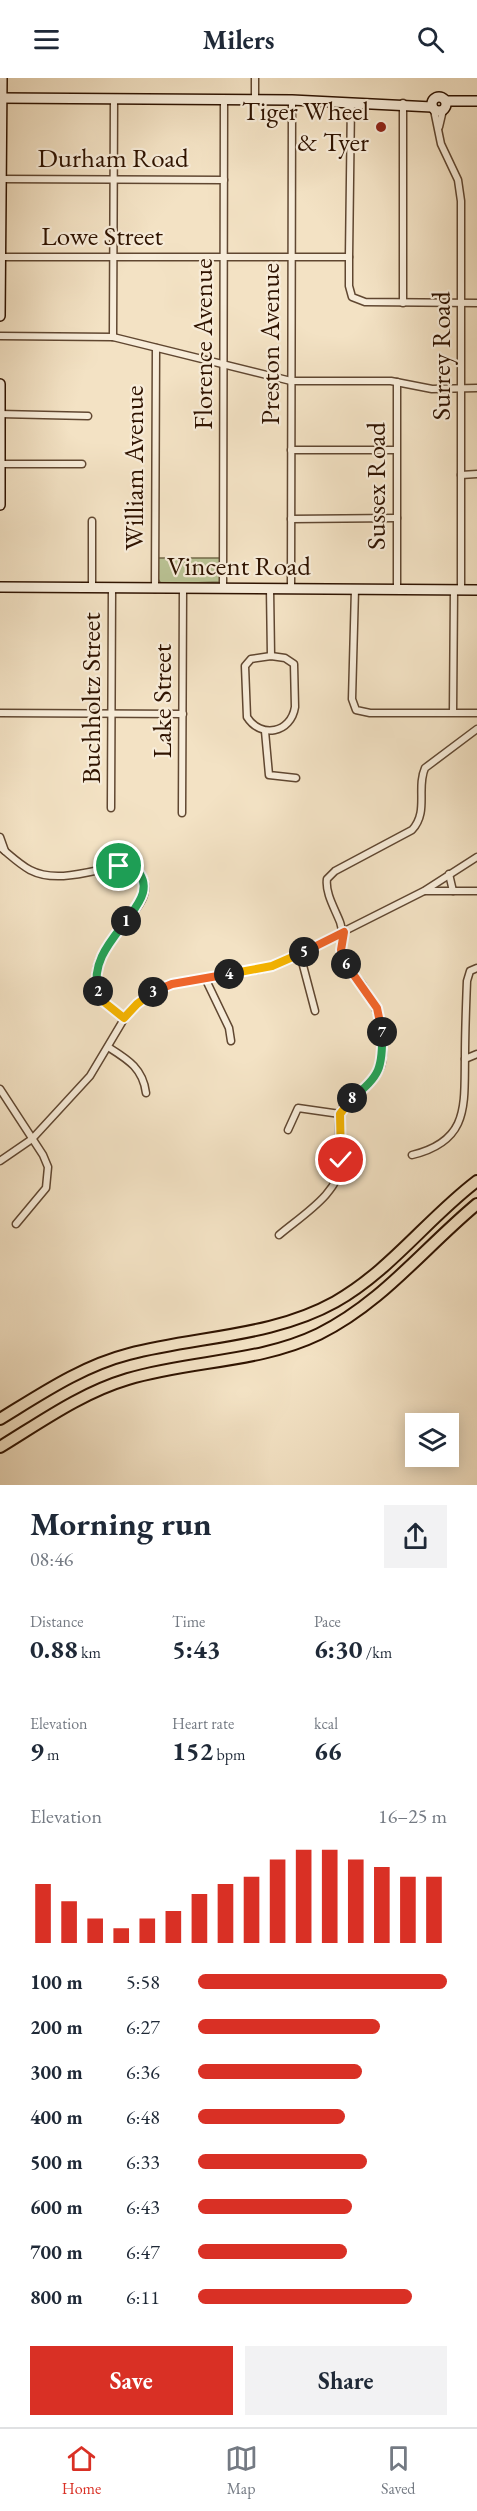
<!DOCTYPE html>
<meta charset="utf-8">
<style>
body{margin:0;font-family:"EB Garamond",serif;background:#f2f2f3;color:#1f2937;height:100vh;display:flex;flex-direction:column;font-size:22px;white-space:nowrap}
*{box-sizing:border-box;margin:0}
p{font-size:20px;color:#747a83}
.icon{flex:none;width:33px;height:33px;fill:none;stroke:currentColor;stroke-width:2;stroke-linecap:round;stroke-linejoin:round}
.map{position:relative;height:1407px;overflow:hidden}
.panel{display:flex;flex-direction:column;background:#fff;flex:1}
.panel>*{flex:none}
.fabs{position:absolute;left:405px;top:1335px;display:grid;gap:12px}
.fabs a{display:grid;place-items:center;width:54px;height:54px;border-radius:0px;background:#fff;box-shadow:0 3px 15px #0003;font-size:30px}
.pin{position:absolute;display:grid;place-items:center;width:51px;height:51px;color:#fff;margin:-26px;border:3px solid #fff;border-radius:50%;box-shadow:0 2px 6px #0007}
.km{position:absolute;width:30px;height:30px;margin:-15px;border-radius:50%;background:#222;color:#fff;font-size:16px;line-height:30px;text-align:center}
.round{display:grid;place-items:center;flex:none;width:63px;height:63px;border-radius:0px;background:#f2f2f3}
.headline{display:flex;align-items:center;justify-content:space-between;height:102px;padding:0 30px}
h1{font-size:33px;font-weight:700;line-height:45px}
.figures{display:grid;grid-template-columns:repeat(3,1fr);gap:9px;height:102px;padding:6px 30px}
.figures div{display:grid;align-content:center}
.figures b{font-size:26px;font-weight:700}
.figures small{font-size:16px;font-weight:400}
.figures p{font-size:16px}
.chart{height:168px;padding:12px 30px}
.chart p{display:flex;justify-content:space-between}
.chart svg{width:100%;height:108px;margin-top:6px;stroke:#d93025;stroke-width:6}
.button{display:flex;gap:12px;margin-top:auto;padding:12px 30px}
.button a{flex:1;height:69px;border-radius:0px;background:#d93025;color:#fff;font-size:24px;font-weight:700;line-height:69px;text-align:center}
.button a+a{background:#f2f2f3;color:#1f2937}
ul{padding:0 30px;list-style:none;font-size:20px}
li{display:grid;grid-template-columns:96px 72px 1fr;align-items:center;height:45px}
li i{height:15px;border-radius:8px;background:#d93025}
header{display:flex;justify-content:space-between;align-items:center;height:78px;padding:0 30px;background:#fff;font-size:27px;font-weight:700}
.tab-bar{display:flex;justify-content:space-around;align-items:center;height:84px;border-top:2px solid #e0e1e3;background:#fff;font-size:16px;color:#747a83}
.tab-bar a{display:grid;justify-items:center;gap:3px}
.tab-bar .current{color:#d93025}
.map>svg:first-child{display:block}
.green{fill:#bac395;stroke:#746b4a;stroke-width:1.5}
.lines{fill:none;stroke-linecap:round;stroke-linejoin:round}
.street-casing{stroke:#604731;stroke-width:9}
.secondary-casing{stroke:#2f1300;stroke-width:12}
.highway-casing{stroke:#2f1300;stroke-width:14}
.street{stroke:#f7ecd9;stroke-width:6}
.secondary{stroke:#f7ecd9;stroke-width:9}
.highway{stroke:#f3e2c4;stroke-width:10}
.split-1-casing{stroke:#fff;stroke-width:12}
.split-2-casing{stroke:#fff;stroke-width:12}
.split-3-casing{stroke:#fff;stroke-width:12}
.split-4-casing{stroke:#fff;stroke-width:12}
.split-5-casing{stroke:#fff;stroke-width:12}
.split-6-casing{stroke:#fff;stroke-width:12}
.split-7-casing{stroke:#fff;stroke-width:12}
.split-8-casing{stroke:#fff;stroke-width:12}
.split-9-casing{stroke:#fff;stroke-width:12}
.split-1{stroke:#22a559;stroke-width:8}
.split-2{stroke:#22a559;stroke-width:8}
.split-3{stroke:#f5b400;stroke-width:8}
.split-4{stroke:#f0652b;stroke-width:8}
.split-5{stroke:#f5b400;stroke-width:8}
.split-6{stroke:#f0652b;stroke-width:8}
.split-7{stroke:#f0652b;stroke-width:8}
.split-8{stroke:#22a559;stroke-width:8}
.split-9{stroke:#f5b400;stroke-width:8}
.poi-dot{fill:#8f2418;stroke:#f7ecd9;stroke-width:2}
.labels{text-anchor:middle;stroke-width:4.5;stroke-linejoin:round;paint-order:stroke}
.poi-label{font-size:27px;fill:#2f1300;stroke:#f7ecd9;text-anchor:end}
.street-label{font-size:27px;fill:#2f1300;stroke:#f7ecd9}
</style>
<header><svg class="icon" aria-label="menu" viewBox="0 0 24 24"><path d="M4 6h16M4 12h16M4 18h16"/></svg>Milers<svg class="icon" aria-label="search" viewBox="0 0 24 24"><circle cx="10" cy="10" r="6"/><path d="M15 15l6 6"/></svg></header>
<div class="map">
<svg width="477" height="1407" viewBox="0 0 477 1407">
<rect width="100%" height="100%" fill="#f3e2c4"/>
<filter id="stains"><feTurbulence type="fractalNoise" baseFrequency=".00333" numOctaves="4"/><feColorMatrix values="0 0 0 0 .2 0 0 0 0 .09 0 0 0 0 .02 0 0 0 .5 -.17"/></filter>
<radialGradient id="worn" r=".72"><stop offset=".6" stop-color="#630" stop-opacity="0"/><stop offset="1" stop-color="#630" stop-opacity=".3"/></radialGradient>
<polygon class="green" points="158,480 220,480 220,504 161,506 158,501"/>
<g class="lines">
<g class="street-casing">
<g id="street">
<polyline points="255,0 255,22"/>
<polyline points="351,24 349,179 349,208 352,219 365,224 477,225"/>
<polyline points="403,25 403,225"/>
<polyline points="434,32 441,66 458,102 461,123 461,512"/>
<polyline points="439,49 443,32"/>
<polyline points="1,101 224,102"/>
<polyline points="0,179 349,179"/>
<polyline points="0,258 113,259 291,303 391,303 432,311 477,310"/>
<polyline points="113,259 114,21"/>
<polyline points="397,304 397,511"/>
<polyline points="0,336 88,338"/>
<polyline points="291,372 396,372"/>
<polyline points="0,386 82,386"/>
<polyline points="461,397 477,396"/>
<polyline points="291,441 397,440"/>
<polyline points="92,510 92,443"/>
<polyline points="223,510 224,22"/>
<polyline points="155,511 156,270"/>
<polyline points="270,511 271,578"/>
<polyline points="291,511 292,22"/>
<polyline points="355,511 352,621 356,632 370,635 477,635"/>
<path d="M271,578L285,580L294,586L295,629C291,655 261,661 247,639L245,588L251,581Z"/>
<polyline points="453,634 454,512"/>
<polyline points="0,635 183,636"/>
<polyline points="265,653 269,697 296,700"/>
<polyline points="111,730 112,511"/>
<polyline points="182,735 183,511"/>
<polyline points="0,759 5,773"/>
<path d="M0,769C10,777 19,786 30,792C59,807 97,790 127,787C134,789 138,792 142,798C166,839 43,879 124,941"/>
<polyline points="449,796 453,813"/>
<polyline points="425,813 477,813"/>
<polyline points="300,876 315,933"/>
<polyline points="205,900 229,950 231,963"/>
<path d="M108,969C127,981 143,990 146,1015"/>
<polyline points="465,981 477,976"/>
<polyline points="0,1011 43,1077 48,1089 46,1110 16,1146"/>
<polyline points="288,1052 298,1030 340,1036"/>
<path d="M412,1077C470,1063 464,1027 465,978C465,953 466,928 467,903L470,893L477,890"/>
<polyline points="0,1083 32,1061 90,998 124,941 143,920 172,906 262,891 283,884 424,813 477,779"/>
<path d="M279,1157C301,1138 342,1114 341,1082C341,1067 336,1050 340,1036C345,1015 377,1010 382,984C386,955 378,929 362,906C355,898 347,889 343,880C338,868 345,857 340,844C335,831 325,815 327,801L335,793L412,752C429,734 416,710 425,690L477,651"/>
</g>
</g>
<g class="secondary-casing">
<g id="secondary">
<circle cx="439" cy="26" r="7"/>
<polyline points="0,20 292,22 432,29"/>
<polyline points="446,23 477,23"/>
<polyline points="0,238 2,0"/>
<polyline points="0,306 0,427"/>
<polyline points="0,509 477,512"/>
</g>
</g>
<g class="highway-casing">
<g id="highway">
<path d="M0,1341C41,1316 82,1288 129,1276C198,1258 272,1259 335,1224C390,1193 428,1140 477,1103"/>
<path d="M0,1369C41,1344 81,1315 128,1301C191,1282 259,1285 319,1256C382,1225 424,1170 477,1126"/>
</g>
</g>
<use href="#street" class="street"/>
<use href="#secondary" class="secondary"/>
<use href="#highway" class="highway"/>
</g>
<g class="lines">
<g class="split-1-casing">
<path id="split-1" d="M119,788L135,790C154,809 138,826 126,843"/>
</g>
<g class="split-2-casing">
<path id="split-2" d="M98,913C91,885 110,864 126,843"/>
</g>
<g class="split-3-casing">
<polyline id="split-3" points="98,913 104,924 124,940 137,926 153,914"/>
</g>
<g class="split-4-casing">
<polyline id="split-4" points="153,914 172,906 229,896"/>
</g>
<g class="split-5-casing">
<polyline id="split-5" points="229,896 272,888 304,874"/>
</g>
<g class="split-6-casing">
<polyline id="split-6" points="304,874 344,854 341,872 346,886"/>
</g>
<g class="split-7-casing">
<polyline id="split-7" points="346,886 377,930 382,954"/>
</g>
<g class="split-8-casing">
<path id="split-8" d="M352,1020C380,999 383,989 382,954"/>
</g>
<g class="split-9-casing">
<polyline id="split-9" points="341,1082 340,1036 352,1020"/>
</g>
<use href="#split-1" class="split-1"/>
<use href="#split-2" class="split-2"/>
<use href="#split-3" class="split-3"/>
<use href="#split-4" class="split-4"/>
<use href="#split-5" class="split-5"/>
<use href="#split-6" class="split-6"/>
<use href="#split-7" class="split-7"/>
<use href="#split-8" class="split-8"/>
<use href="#split-9" class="split-9"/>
</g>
<circle class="poi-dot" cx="381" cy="49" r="6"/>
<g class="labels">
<g class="poi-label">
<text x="369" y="42">Tiger Wheel<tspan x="369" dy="31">&amp; Tyer</tspan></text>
</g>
<g class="street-label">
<text x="113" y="89">Durham Road</text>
<text x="102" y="167">Lowe Street</text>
<text transform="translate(203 266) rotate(-90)" y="9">Florence Avenue</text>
<text transform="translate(270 266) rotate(-90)" y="9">Preston Avenue</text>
<text transform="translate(441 278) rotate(-90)" y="9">Surrey Road</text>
<text transform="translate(134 390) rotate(-90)" y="9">William Avenue</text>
<text transform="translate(376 408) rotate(-90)" y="9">Sussex Road</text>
<text x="239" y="497">Vincent Road</text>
<text transform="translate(91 620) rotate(-90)" y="9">Buchholtz Street</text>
<text transform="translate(162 623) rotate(-90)" y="9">Lake Street</text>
</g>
</g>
<rect width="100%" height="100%" filter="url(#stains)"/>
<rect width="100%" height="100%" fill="url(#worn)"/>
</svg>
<div class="fabs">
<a><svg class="icon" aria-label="layers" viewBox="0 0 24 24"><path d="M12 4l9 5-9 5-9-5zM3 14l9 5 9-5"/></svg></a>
</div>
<div class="pin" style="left:119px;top:788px;background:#1e9e55"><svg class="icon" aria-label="arrive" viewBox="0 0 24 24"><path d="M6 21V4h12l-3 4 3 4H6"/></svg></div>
<div class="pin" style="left:341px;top:1082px;background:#d93025"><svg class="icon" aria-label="check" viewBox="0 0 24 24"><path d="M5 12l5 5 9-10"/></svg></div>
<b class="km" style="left:126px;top:843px">1</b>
<b class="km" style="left:98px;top:913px">2</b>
<b class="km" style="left:153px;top:914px">3</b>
<b class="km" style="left:229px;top:896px">4</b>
<b class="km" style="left:304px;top:874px">5</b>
<b class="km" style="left:346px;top:886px">6</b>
<b class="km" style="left:382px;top:954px">7</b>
<b class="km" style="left:352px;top:1020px">8</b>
</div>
<section class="panel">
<div class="headline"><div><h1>Morning run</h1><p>08:46</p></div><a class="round"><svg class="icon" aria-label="share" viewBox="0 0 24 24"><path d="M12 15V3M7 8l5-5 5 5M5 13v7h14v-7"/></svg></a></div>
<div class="figures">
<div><p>Distance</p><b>0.88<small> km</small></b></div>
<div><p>Time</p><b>5:43</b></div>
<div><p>Pace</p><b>6:30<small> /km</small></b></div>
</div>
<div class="figures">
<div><p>Elevation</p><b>9<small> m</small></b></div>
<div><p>Heart rate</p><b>152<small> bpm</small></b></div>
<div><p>kcal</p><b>66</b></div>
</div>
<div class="chart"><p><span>Elevation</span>16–25 m</p>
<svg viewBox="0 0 160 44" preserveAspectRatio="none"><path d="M5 44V20M15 44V27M25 44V34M35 44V38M45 44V34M55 44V31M65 44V24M75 44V20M85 44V17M95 44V10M105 44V6M115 44V6M125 44V10M135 44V13M145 44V17M155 44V17"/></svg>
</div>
<ul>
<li><b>100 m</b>5:58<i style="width:100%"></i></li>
<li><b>200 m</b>6:27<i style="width:73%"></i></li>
<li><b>300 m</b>6:36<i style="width:66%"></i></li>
<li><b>400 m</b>6:48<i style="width:59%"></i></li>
<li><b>500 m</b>6:33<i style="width:68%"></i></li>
<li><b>600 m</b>6:43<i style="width:62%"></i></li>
<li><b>700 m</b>6:47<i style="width:60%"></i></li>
<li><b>800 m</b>6:11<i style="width:86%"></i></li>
</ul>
<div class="button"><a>Save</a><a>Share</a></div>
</section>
<nav class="tab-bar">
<a class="current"><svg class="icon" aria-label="home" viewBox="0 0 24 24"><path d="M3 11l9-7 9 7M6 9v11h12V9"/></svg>Home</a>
<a><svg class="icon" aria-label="map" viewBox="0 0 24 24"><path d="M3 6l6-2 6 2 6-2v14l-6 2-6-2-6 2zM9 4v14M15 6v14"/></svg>Map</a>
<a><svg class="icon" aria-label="saved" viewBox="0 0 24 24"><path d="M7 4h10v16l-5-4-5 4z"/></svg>Saved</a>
</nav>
